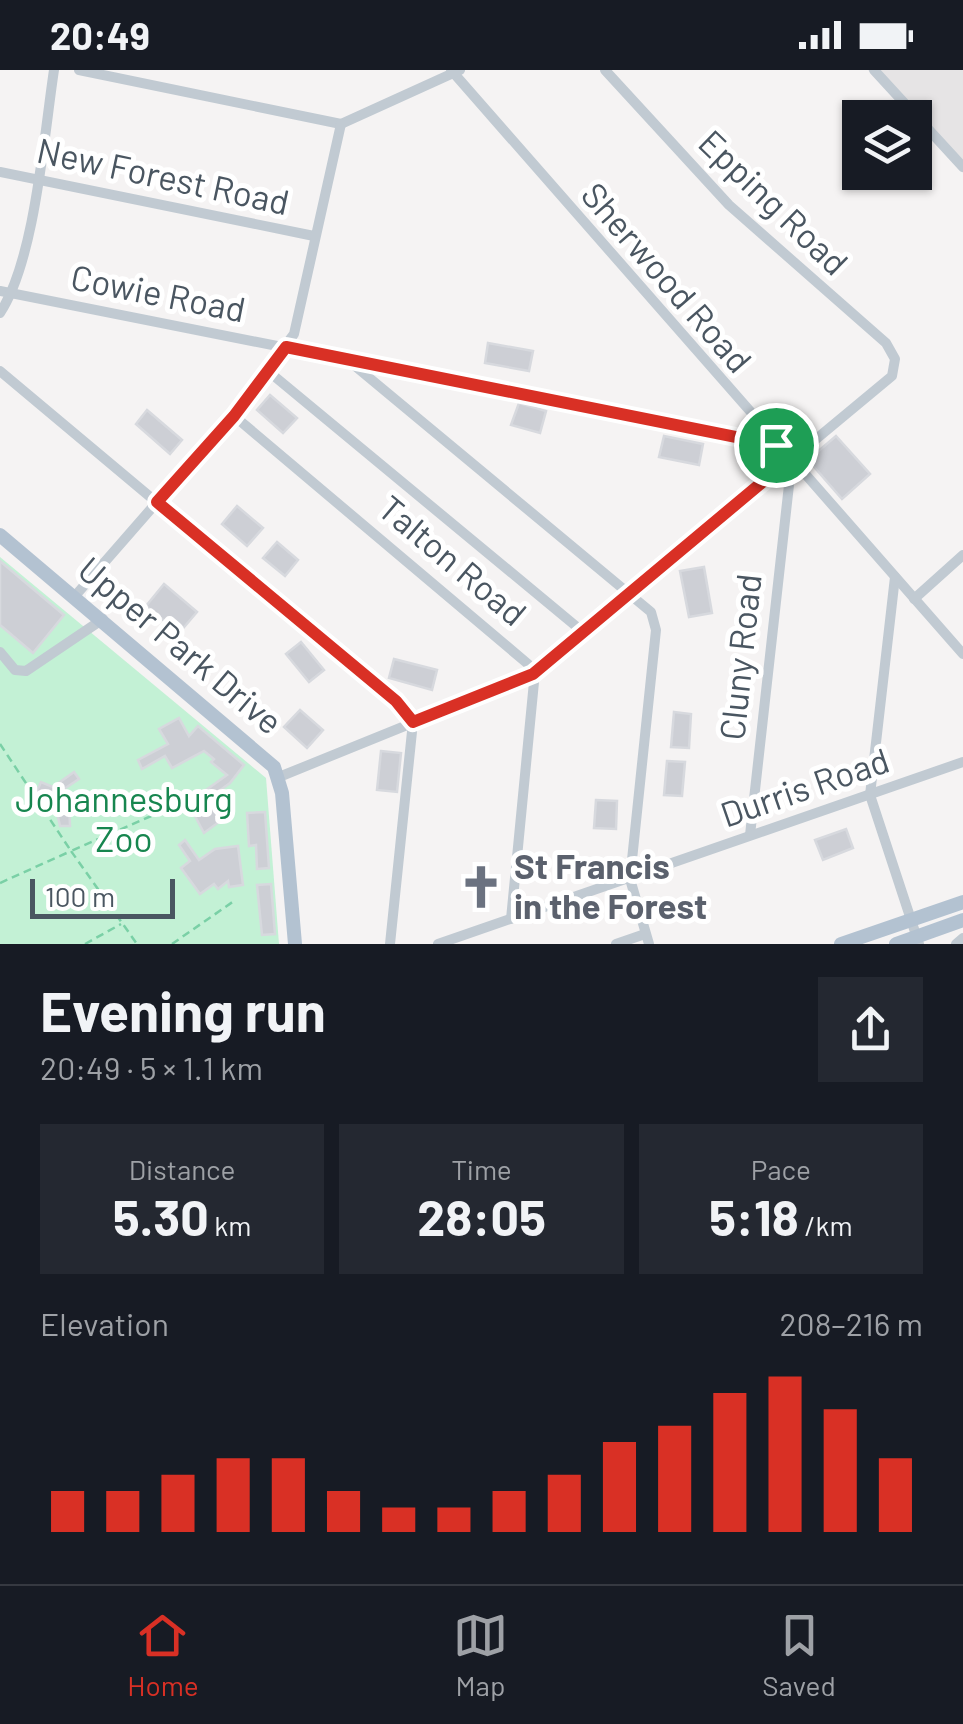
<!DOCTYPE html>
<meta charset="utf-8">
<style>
body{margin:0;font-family:Barlow,sans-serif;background:#242831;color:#f1f3f6;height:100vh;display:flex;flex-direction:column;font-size:38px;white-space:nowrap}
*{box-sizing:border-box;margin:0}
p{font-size:32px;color:#9ea1a6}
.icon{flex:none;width:55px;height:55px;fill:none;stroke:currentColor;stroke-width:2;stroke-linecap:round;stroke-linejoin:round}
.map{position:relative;height:874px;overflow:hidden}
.details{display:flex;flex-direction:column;background:#171b24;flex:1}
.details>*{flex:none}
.tools{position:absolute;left:842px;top:30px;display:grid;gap:20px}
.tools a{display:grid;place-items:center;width:90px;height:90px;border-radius:0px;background:#171b24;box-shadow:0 2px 8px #0004;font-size:50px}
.scale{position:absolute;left:30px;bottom:25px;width:145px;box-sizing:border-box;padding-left:10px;border:5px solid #4a5661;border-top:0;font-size:28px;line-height:35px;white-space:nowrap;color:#4a5661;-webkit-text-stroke:8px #fff;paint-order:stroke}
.pin{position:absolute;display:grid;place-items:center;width:85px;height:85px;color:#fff;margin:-42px;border:5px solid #fff;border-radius:50%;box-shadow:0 2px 10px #0007}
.round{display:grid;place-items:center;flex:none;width:105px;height:105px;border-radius:0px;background:#242831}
.head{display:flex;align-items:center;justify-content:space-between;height:170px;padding:0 40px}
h1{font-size:55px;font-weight:700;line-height:75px}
.stats{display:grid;grid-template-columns:repeat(3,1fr);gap:15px;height:170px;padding:10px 40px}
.stats div{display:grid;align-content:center;border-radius:0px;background:#242831;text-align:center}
.stats b{font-size:50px;font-weight:700}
.stats small{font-size:28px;font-weight:400}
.stats p{font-size:28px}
.chart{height:280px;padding:20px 40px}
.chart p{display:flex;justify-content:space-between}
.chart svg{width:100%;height:180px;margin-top:10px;stroke:#d93025;stroke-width:6}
.status{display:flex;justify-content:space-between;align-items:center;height:70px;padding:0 50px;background:#171b24;direction:ltr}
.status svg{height:28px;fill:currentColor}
.menu{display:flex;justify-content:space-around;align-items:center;height:140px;border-top:2px solid #363941;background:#171b24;font-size:28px;color:#9ea1a6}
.menu a{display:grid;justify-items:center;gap:5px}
.menu .active{color:#d93025}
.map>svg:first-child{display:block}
.education{fill:#e6e4e5}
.green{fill:#c3f1d5}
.building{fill:#cdcfd5;stroke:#d7d9de;stroke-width:2.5}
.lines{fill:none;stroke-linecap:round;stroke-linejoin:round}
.path{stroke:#7ad0a6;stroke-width:2.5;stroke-dasharray:8 5;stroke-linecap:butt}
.minor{stroke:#c1cad2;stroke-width:10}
.major{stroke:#b3c2d1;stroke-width:14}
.route-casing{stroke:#fff;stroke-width:20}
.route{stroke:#d93025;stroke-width:12}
.labels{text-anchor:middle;stroke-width:10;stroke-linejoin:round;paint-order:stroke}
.street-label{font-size:35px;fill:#4a5661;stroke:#fff}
.park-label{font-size:35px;fill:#17864f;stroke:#fff}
.worship-label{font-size:35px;font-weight:bold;fill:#5b616d;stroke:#fff;text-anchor:start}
</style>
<div class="status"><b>20:49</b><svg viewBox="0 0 49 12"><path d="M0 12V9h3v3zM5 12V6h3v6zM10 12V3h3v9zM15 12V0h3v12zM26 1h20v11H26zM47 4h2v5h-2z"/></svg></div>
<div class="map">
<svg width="963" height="874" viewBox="0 0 963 874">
<rect width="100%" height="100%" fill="#f5f3f3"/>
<polygon class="education" points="868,0 963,0 963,103 915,51"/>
<polygon class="green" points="0,487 266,708 279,874 0,874"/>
<g class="building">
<polygon points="488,273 533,281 529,301 485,293"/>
<polygon points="270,325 297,348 283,363 257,340"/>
<polygon points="519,333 546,341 540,363 511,355"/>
<polygon points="147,340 182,370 170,384 136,354"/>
<polygon points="664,366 703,374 699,395 659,387"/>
<polygon points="836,366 870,404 842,429 808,390"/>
<polygon points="237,436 263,458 247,476 222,454"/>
<polygon points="277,472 298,490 285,506 263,488"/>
<polygon points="0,491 64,545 33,583 0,555"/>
<polygon points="704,497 712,543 689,547 680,501"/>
<polygon points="164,514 197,542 179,563 146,536"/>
<polygon points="301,572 324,600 309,612 286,584"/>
<polygon points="394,589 437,600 432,620 389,608"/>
<polygon points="300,640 323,660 307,678 284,657"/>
<polygon points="674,642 691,644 689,678 671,677"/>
<polygon points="179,648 189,666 198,656 244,695 230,713 212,726 227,746 204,763 188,733 227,705 211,692 214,689 204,681 172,698 165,686 142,699 138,690 168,674 159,659"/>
<polygon points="381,681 401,683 397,722 377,720"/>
<polygon points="667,691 685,692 682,726 664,725"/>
<polygon points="74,702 79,709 61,721 69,733 70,756 60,756 54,730 37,721 41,712 53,717"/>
<polygon points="596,730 617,731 616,759 594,758"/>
<polygon points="265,742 269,798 257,799 256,775 249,776 247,743"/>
<polygon points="846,759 853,778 823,790 815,770"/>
<polygon points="185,770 199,790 215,779 238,776 243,815 229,817 228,811 218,819 214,814 200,824 181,798 190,791 179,775"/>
<polygon points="271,814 275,864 262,865 257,815"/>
</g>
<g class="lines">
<g class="path">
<polyline points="0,674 71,781 165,740 189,725"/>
<polyline points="0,813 71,781 137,874"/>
<polyline points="85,874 121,854"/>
<polyline points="172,874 234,831"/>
</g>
<g class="minor">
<polyline points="79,0 341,54"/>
<polyline points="451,0 963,584"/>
<polyline points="874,0 963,97"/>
<polyline points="341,54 460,0"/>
<polyline points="0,102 314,166"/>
<polyline points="0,221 776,375"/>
<path d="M0,243C35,190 44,65 54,0"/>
<polyline points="349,291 651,542 656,560 630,809 649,874"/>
<polyline points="0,301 408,643 413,652 390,874"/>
<polyline points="268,301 583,562"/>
<polyline points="233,345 528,594 534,612 511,849"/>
<polyline points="895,507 870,725 919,874"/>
<polyline points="75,526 233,345 294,264 341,54"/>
<polyline points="914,529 963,485"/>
<polyline points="0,582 15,600 26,601 103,549"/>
<polyline points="279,707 533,604 892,306 895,289 886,273 729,135 605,0"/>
<polyline points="750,765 789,415"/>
<polyline points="438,874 963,692"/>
<polyline points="616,874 645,864"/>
<polyline points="956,874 963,868"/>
</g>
<g class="major">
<polyline points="0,465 274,697 282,723 295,874"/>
<polyline points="841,874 963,832"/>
<polyline points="896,874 963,850"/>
</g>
</g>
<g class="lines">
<g class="route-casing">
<polygon id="route" points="286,277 776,375 790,389 533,604 413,652 396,631 157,432 234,346"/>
</g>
<use href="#route" class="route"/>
</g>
<defs>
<g id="church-bare" transform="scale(3.45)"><path d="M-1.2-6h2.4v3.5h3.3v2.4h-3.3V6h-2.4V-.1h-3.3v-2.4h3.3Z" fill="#6b7280" stroke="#fff" stroke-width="2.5" paint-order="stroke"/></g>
</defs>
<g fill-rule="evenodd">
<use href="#church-bare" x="481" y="817"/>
</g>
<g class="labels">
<g class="street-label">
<text transform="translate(163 107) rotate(12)" y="12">New Forest Road</text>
<text transform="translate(773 133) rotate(44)" y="12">Epping Road</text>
<text transform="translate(666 208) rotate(49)" y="12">Sherwood Road</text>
<text transform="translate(158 224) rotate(11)" y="12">Cowie Road</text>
<text transform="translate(452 491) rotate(40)" y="12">Talton Road</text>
<text transform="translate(180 576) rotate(40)" y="12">Upper Park Drive</text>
<text transform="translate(741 587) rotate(-84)" y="12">Cluny Road</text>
<text transform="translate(805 718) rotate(-19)" y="12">Durris Road</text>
</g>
<g class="park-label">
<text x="124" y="742">Johannesburg<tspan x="124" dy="40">Zoo</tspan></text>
</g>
<g class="worship-label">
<text x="514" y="809">St Francis<tspan x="514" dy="40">in the Forest</tspan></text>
</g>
</g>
</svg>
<div class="tools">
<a><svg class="icon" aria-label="layers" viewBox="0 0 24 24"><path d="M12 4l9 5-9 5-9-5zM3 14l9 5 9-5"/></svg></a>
</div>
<div class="scale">100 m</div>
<div class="pin" style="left:776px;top:375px;background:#1e9e55"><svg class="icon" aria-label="arrive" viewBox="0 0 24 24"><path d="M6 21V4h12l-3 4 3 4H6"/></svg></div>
</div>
<section class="details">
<div class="head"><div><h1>Evening run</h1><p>20:49 · 5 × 1.1 km</p></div><a class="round"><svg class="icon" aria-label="share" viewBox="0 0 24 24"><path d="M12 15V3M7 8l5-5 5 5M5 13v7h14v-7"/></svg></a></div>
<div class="stats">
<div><p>Distance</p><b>5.30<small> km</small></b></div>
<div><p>Time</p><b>28:05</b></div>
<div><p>Pace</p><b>5:18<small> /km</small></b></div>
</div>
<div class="chart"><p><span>Elevation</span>208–216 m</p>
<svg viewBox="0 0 160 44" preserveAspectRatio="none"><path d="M5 44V34M15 44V34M25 44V30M35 44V26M45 44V26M55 44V34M65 44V38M75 44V38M85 44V34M95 44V30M105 44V22M115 44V18M125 44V10M135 44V6M145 44V14M155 44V26"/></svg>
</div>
</section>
<nav class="menu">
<a class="active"><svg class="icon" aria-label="home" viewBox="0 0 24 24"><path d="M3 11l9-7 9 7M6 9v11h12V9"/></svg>Home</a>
<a><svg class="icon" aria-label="map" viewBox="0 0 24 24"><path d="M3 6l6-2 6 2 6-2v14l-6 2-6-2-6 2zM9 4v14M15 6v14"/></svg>Map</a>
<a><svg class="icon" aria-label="saved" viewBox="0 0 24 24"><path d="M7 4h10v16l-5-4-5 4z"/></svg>Saved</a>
</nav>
